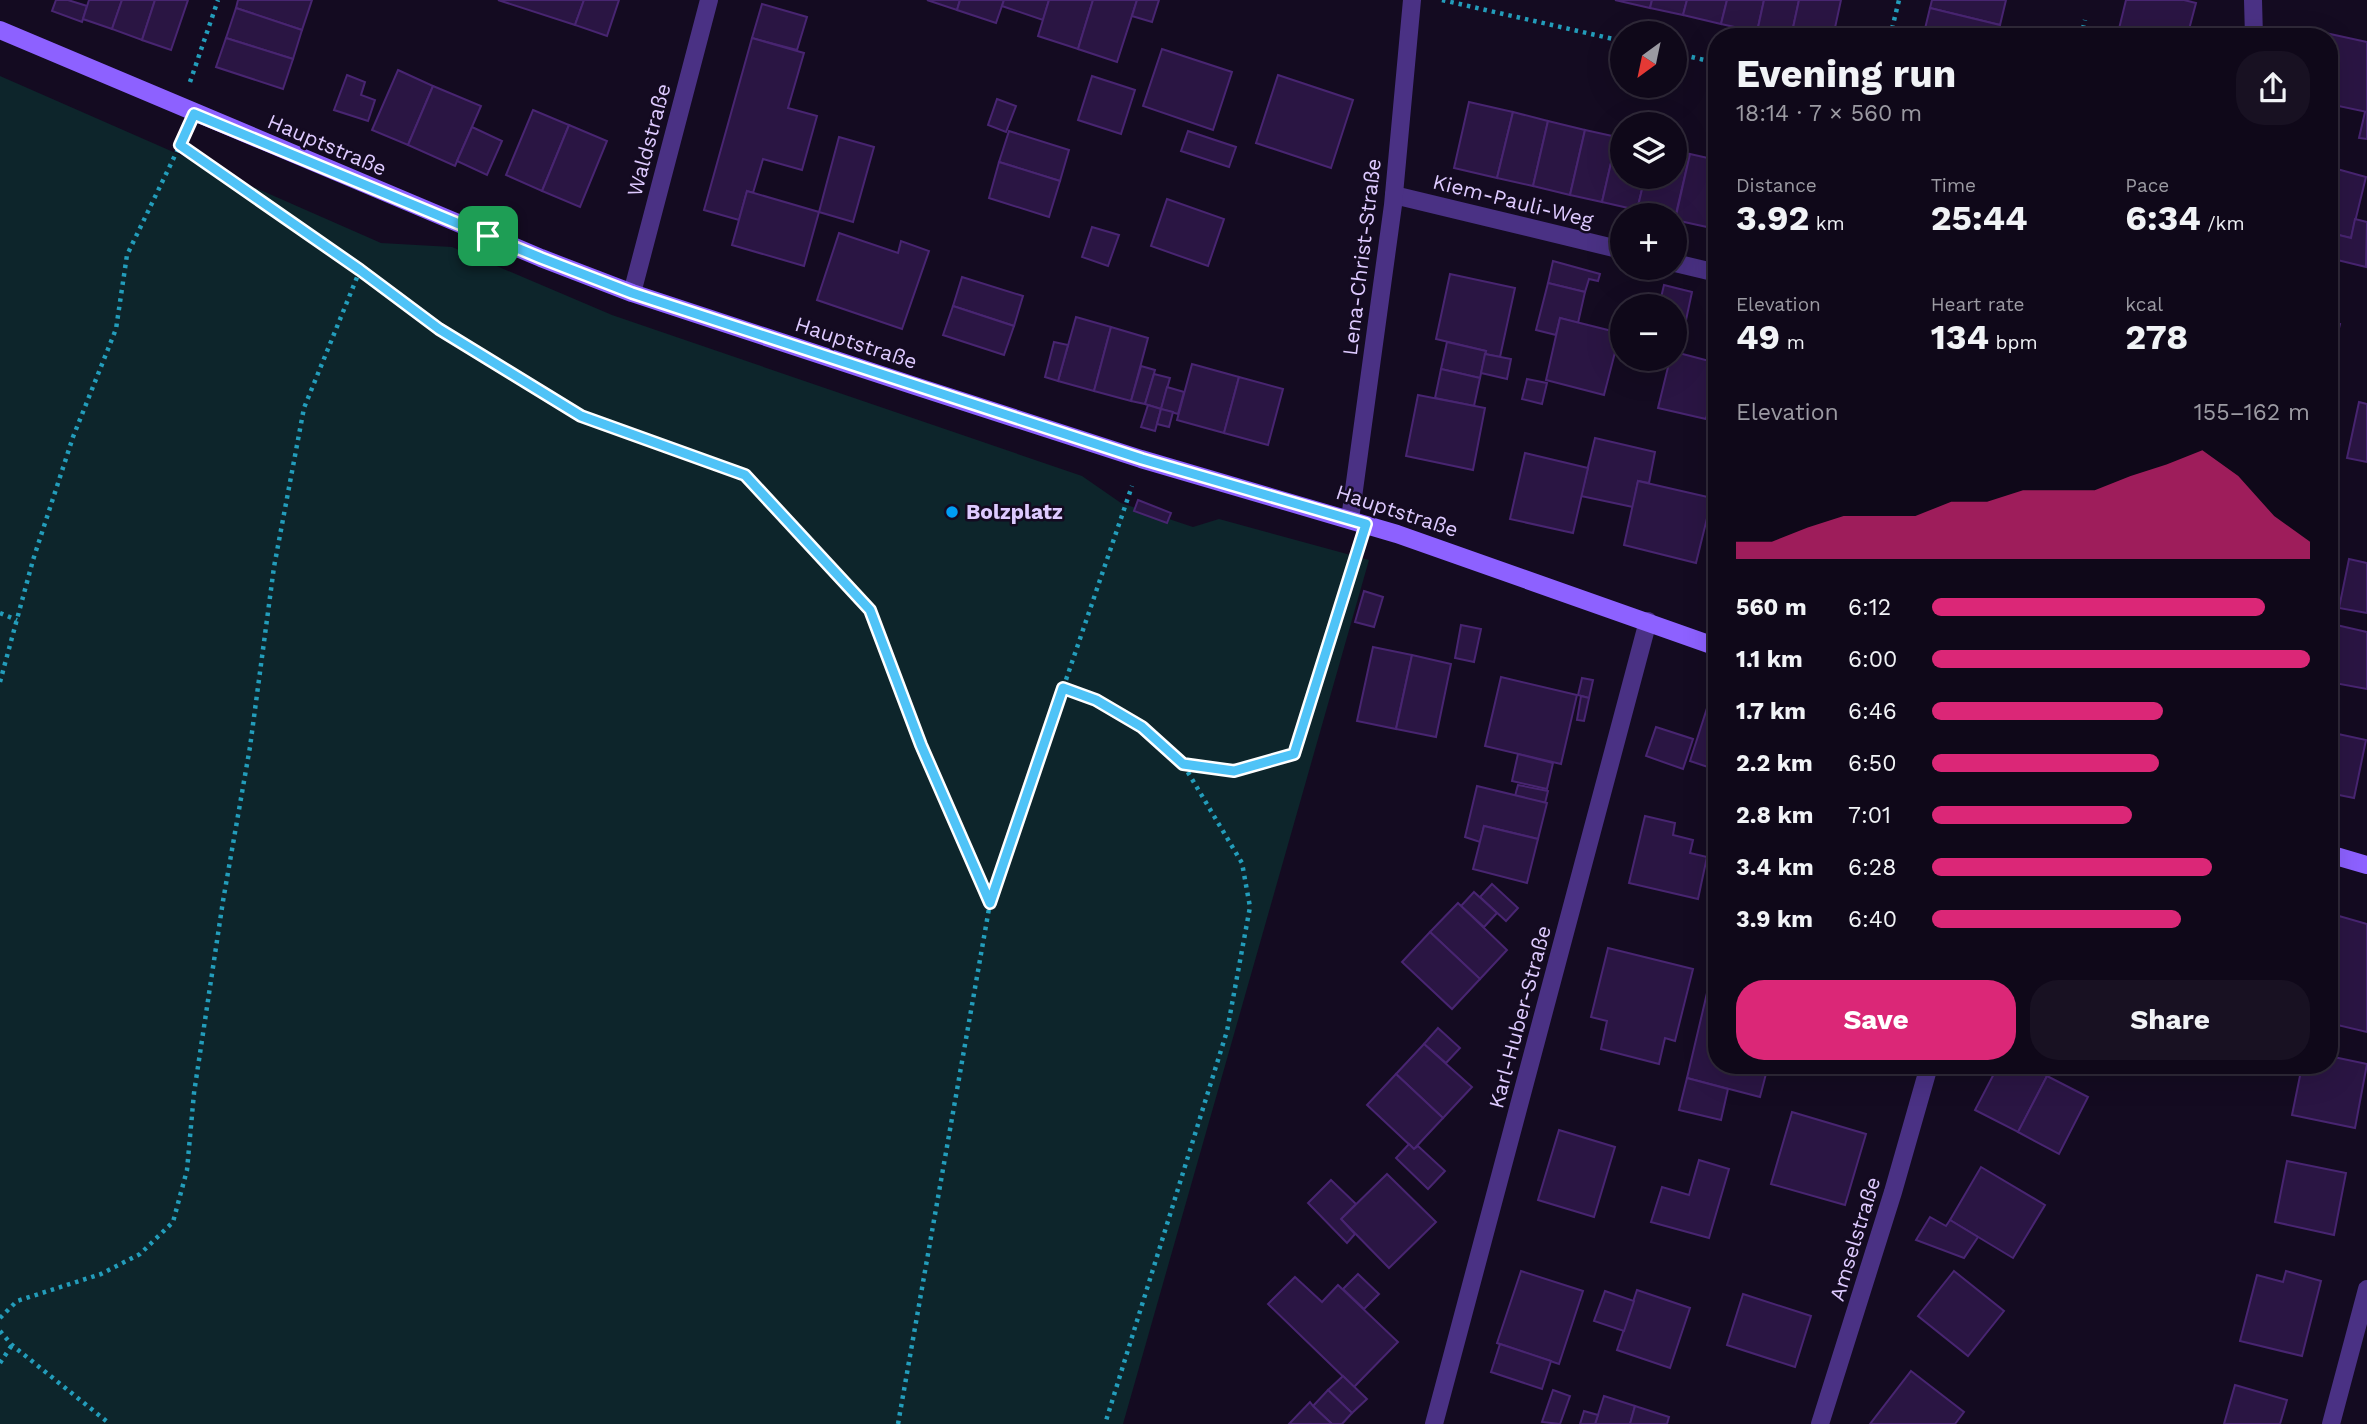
<!DOCTYPE html>
<meta charset="utf-8">
<style>
body{margin:0;font-family:"Work Sans",sans-serif;background:#181122;color:#f1f3f6;height:100vh;display:flex;flex-direction:column;font-size:26px;white-space:nowrap}
*{box-sizing:border-box;margin:0}
p{font-size:23px;color:#9b9aa2}
.icon{flex:none;width:38px;height:38px;fill:none;stroke:currentColor;stroke-width:2;stroke-linecap:round;stroke-linejoin:round}
.map{position:relative;flex:1;overflow:hidden}
.drawer{position:absolute;left:1708px;top:28px;width:630px;height:1046px;display:flex;flex-direction:column;background:#0f0819;border-radius:28px;box-shadow:0 7px 28px #0002,0 0 0 2px #2f2938}
.drawer>*{flex:none}
.needle{width:46px;rotate:213deg}
.buttons{position:absolute;left:1610px;top:21px;display:grid;gap:14px}
.buttons a{display:grid;place-items:center;width:77px;height:77px;border-radius:50%;background:#0f0819;box-shadow:0 7px 28px #0002,0 0 0 2px #2f2938;font-size:35px}
.pin{position:absolute;display:grid;place-items:center;width:60px;height:60px;color:#fff;margin:-30px;border-radius:14px;box-shadow:0 4px 10px #0006}
.round{display:grid;place-items:center;flex:none;width:74px;height:74px;border-radius:28px;background:#181122}
.summary{display:flex;align-items:center;justify-content:space-between;height:119px;padding:0 28px}
h1{font-size:38px;font-weight:700;line-height:52px}
.figures{display:grid;grid-template-columns:repeat(3,1fr);gap:10px;height:119px;padding:7px 28px}
.figures div{display:grid;align-content:center}
.figures b{font-size:35px;font-weight:700}
.figures small{font-size:19px;font-weight:400}
.figures p{font-size:19px}
.chart{height:196px;padding:14px 28px}
.chart p{display:flex;justify-content:space-between}
.chart svg{width:100%;height:126px;margin-top:7px;fill:#db2777;opacity:.7}
.primary-button{display:flex;gap:14px;margin-top:auto;padding:14px 28px}
.primary-button a{flex:1;height:80px;border-radius:28px;background:#db2777;color:#fff;font-size:28px;font-weight:700;line-height:80px;text-align:center}
.primary-button a+a{background:#181122;color:#f1f3f6}
ul{padding:0 28px;list-style:none;font-size:23px}
li{display:grid;grid-template-columns:112px 84px 1fr;align-items:center;height:52px}
li i{height:18px;border-radius:9px;background:#db2777}
.map>svg:first-child{display:block}
.green{fill:#0d252b}
.building{fill:#2a1543;stroke:#482571;stroke-width:2}
.lines{fill:none;stroke-linecap:round;stroke-linejoin:round}
.path{stroke:#239dbb;stroke-width:4.5;stroke-dasharray:3.5 5;stroke-linecap:butt}
.street{stroke:#4a3184;stroke-width:18}
.secondary{stroke:#8d61ff;stroke-width:18}
.route-casing{stroke:#fff;stroke-width:14}
.route{stroke:#4fc3f7;stroke-width:9}
.poi-dot{fill:#009ef5;stroke:#140b21;stroke-width:2.5}
.labels{text-anchor:middle;stroke-width:5;stroke-linejoin:round;paint-order:stroke}
.street-label{font-size:21px;fill:#decaff;stroke:#140b21}
.poi-label{font-size:21px;font-weight:bold;fill:#decaff;stroke:#140b21;text-anchor:start}
</style>
<div class="map">
<svg width="2367" height="1424" viewBox="0 0 2367 1424">
<rect width="100%" height="100%" fill="#140b21"/>
<polygon class="green" points="0,76 381,243 452,247 612,315 1082,476 1121,503 1193,527 1219,519 1369,560 1123,1424 0,1424"/>
<g class="building">
<polygon points="56,0 68,0 87,6 82,22 52,11"/>
<polygon points="89,0 122,0 112,29 83,19"/>
<polygon points="122,0 155,0 142,40 112,29"/>
<polygon points="155,0 188,0 171,50 142,40"/>
<polygon points="238,0 312,0 302,30 236,8"/>
<polygon points="498,0 584,0 575,25"/>
<polygon points="584,0 619,0 607,36 575,25"/>
<polygon points="927,0 960,0 957,10"/>
<polygon points="960,0 1004,0 996,23 957,10"/>
<polygon points="1004,0 1049,0 1043,20 1002,6"/>
<polygon points="1049,0 1093,0 1078,49 1038,36"/>
<polygon points="1093,0 1137,0 1117,62 1078,49"/>
<polygon points="1137,0 1159,0 1152,22 1132,16"/>
<polygon points="1615,0 1652,0 1650,8"/>
<polygon points="1652,0 1687,0 1683,15 1650,8"/>
<polygon points="1687,0 1727,0 1721,24 1683,15"/>
<polygon points="1727,0 1764,0 1757,32 1721,24"/>
<polygon points="1764,0 1799,0 1791,37 1757,32"/>
<polygon points="1799,0 1841,0 1833,37 1791,37"/>
<polygon points="1932,0 2006,0 2000,25 1930,8"/>
<polygon points="2126,0 2184,0 2196,3 2187,37 2117,37"/>
<polygon points="762,4 807,17 797,50 752,38"/>
<polygon points="236,8 302,30 293,59 226,38"/>
<polygon points="1930,8 2000,25 1997,37 1923,37"/>
<polygon points="2321,32 2367,42 2367,112 2329,104 2329,37 2319,37"/>
<polygon points="226,38 293,59 283,89 216,67"/>
<polygon points="752,38 804,53 788,108 817,116 802,170 763,159 753,193 747,191 739,220 704,210"/>
<polygon points="1162,49 1232,72 1213,130 1143,106"/>
<polygon points="398,70 433,86 408,145 372,130"/>
<polygon points="347,75 365,82 361,95 375,100 368,121 334,110"/>
<polygon points="1278,75 1353,100 1331,168 1256,143"/>
<polygon points="1092,76 1135,90 1121,134 1078,120"/>
<polygon points="433,86 481,106 455,166 408,145"/>
<polygon points="997,99 1016,106 1006,132 988,125"/>
<polygon points="1469,102 1513,112 1497,178 1454,168"/>
<polygon points="533,110 569,125 542,191 506,175"/>
<polygon points="1513,112 1548,121 1533,186 1497,178"/>
<polygon points="2365,112 2367,112 2367,139 2359,138"/>
<polygon points="1548,121 1585,130 1570,195 1533,186"/>
<polygon points="569,125 607,141 580,207 542,191"/>
<polygon points="472,127 502,141 487,175 457,161"/>
<polygon points="1585,130 1617,137 1602,202 1570,195"/>
<polygon points="1009,131 1069,150 1060,181 999,162"/>
<polygon points="1188,131 1236,147 1229,167 1181,151"/>
<polygon points="839,137 874,147 853,222 819,212"/>
<polygon points="1617,137 1622,138 1622,177 1645,177 1637,210 1602,202"/>
<polygon points="1675,151 1690,154 1675,218 1675,215 1656,215 1637,210 1645,177 1675,177"/>
<polygon points="1690,154 1717,160 1717,185 1707,227 1675,220"/>
<polygon points="999,162 1060,181 1049,217 989,198"/>
<polygon points="2337,169 2366,177 2351,238 2329,233 2329,174 2336,176"/>
<polygon points="1717,185 1717,229 1707,227"/>
<polygon points="747,191 819,212 804,266 732,245"/>
<polygon points="1167,199 1224,219 1208,266 1151,246"/>
<polygon points="2355,219 2367,222 2366,267 2329,258 2335,234 2351,238"/>
<polygon points="1092,227 1119,235 1108,266 1082,257"/>
<polygon points="839,233 898,253 901,241 929,251 902,329 817,300"/>
<polygon points="1553,261 1600,274 1598,281 1589,279 1585,292 1548,283"/>
<polygon points="1450,274 1515,288 1500,357 1485,354 1486,351 1436,339"/>
<polygon points="962,277 1023,296 1014,326 953,306"/>
<polygon points="1548,283 1585,292 1578,323 1560,318 1556,335 1536,330"/>
<polygon points="1664,285 1692,292 1686,320 1675,317 1675,306 1659,306"/>
<polygon points="953,306 1014,326 1004,355 943,335"/>
<polygon points="1076,317 1111,327 1094,391 1058,381"/>
<polygon points="1675,317 1686,320 1678,353 1675,352"/>
<polygon points="1560,318 1620,333 1604,395 1546,380"/>
<polygon points="2329,321 2340,324 2333,354 2329,354"/>
<polygon points="1111,327 1148,338 1131,401 1094,391"/>
<polygon points="1054,342 1068,345 1058,381 1045,377"/>
<polygon points="1447,342 1486,351 1480,378 1441,369"/>
<polygon points="1675,352 1717,363 1717,376 1706,419 1658,408 1670,359 1675,359"/>
<polygon points="1485,354 1511,359 1507,379 1481,373"/>
<polygon points="1192,364 1239,377 1224,433 1177,420"/>
<polygon points="1141,366 1155,370 1145,404 1131,401"/>
<polygon points="1441,369 1480,378 1474,406 1435,398"/>
<polygon points="1154,374 1170,378 1161,409 1145,404"/>
<polygon points="1239,377 1283,389 1268,445 1224,433"/>
<polygon points="1527,379 1547,383 1542,404 1522,399"/>
<polygon points="1167,387 1184,392 1178,414 1161,409"/>
<polygon points="1418,395 1485,408 1473,470 1406,456"/>
<polygon points="2359,402 2367,404 2367,462 2347,458"/>
<polygon points="1148,405 1161,409 1155,431 1141,427"/>
<polygon points="1161,409 1173,412 1169,427 1157,424"/>
<polygon points="1595,438 1655,452 1649,483 1638,481 1633,507 1581,496"/>
<polygon points="2329,443 2339,445 2332,474 2329,473"/>
<polygon points="1525,453 1588,468 1573,533 1510,519"/>
<polygon points="1638,481 1712,498 1696,563 1624,545"/>
<polygon points="1138,500 1171,513 1167,523 1134,511"/>
<polygon points="2349,559 2367,563 2367,613 2339,608"/>
<polygon points="1364,591 1383,597 1374,627 1355,622"/>
<polygon points="2332,624 2367,632 2367,689 2329,682 2329,639"/>
<polygon points="1461,625 1481,629 1474,662 1455,658"/>
<polygon points="1373,647 1412,655 1396,729 1357,721"/>
<polygon points="1412,655 1451,664 1436,737 1396,729"/>
<polygon points="1501,677 1577,695 1561,764 1485,746"/>
<polygon points="1582,678 1593,680 1589,698 1578,695"/>
<polygon points="1581,696 1589,698 1584,721 1577,720"/>
<polygon points="1708,705 1717,708 1717,770 1690,761"/>
<polygon points="1656,727 1693,739 1683,769 1646,756"/>
<polygon points="2329,732 2366,740 2354,798 2329,793"/>
<polygon points="1518,754 1553,763 1547,789 1512,781"/>
<polygon points="1518,785 1548,791 1545,803 1515,796"/>
<polygon points="1477,786 1547,803 1538,839 1484,826 1480,842 1465,837"/>
<polygon points="1645,816 1675,823 1673,835 1693,840 1690,853 1707,857 1698,899 1629,883"/>
<polygon points="1484,826 1538,839 1527,883 1473,869"/>
<polygon points="1492,884 1518,908 1506,921 1480,897"/>
<polygon points="1474,892 1497,913 1484,927 1461,906"/>
<polygon points="1458,903 1507,950 1480,979 1430,932"/>
<polygon points="2339,916 2367,924 2367,1032 2329,1023 2329,956"/>
<polygon points="1430,932 1480,979 1452,1009 1402,962"/>
<polygon points="1608,948 1693,969 1675,1041 1665,1038 1659,1064 1601,1049 1607,1021 1591,1017"/>
<polygon points="1707,993 1717,995 1717,1066 1768,1066 1760,1097 1687,1078"/>
<polygon points="1438,1028 1460,1048 1446,1063 1424,1044"/>
<polygon points="1424,1044 1472,1087 1443,1118 1396,1074"/>
<polygon points="2329,1056 2367,1064 2355,1128 2292,1115 2302,1066 2329,1066"/>
<polygon points="1998,1066 2026,1066 2047,1076 2018,1132 1975,1110"/>
<polygon points="1396,1074 1443,1118 1414,1149 1367,1105"/>
<polygon points="2047,1076 2088,1097 2059,1154 2018,1132"/>
<polygon points="1687,1078 1728,1089 1721,1120 1679,1110"/>
<polygon points="1792,1112 1866,1134 1845,1205 1771,1184"/>
<polygon points="1559,1130 1615,1147 1594,1217 1538,1200"/>
<polygon points="1409,1144 1414,1149 1418,1146 1445,1171 1428,1189 1396,1158"/>
<polygon points="1699,1160 1729,1169 1709,1238 1651,1222 1662,1187 1689,1195"/>
<polygon points="2287,1161 2346,1173 2334,1235 2275,1222"/>
<polygon points="1981,1167 2045,1205 2013,1258 1950,1220"/>
<polygon points="1387,1174 1436,1222 1389,1268 1341,1219"/>
<polygon points="1331,1180 1356,1204 1341,1219 1355,1234 1347,1243 1308,1203"/>
<polygon points="1930,1217 1946,1226 1950,1220 1978,1237 1964,1258 1916,1240"/>
<polygon points="1521,1271 1583,1291 1559,1364 1497,1343"/>
<polygon points="1954,1271 2004,1311 1968,1356 1918,1316"/>
<polygon points="2286,1271 2321,1281 2302,1356 2240,1341 2257,1275 2283,1282"/>
<polygon points="1358,1274 1379,1294 1364,1309 1343,1289"/>
<polygon points="1295,1277 1322,1302 1338,1285 1398,1342 1354,1387 1268,1304"/>
<polygon points="1637,1290 1690,1308 1670,1368 1617,1350"/>
<polygon points="1605,1291 1634,1301 1624,1331 1594,1321"/>
<polygon points="1743,1294 1811,1316 1795,1367 1727,1345"/>
<polygon points="1500,1344 1551,1361 1542,1389 1491,1372"/>
<polygon points="1911,1371 1964,1412 1955,1424 1870,1424"/>
<polygon points="1343,1376 1367,1399 1352,1413 1328,1390"/>
<polygon points="2235,1385 2287,1400 2280,1424 2224,1424"/>
<polygon points="1328,1390 1352,1413 1342,1424 1332,1424 1313,1406"/>
<polygon points="1553,1390 1570,1396 1560,1424 1542,1422"/>
<polygon points="1604,1396 1635,1406 1630,1424 1595,1424"/>
<polygon points="1310,1402 1313,1406 1332,1424 1289,1424"/>
<polygon points="1635,1406 1669,1417 1667,1424 1630,1424"/>
<polygon points="1584,1411 1598,1415 1595,1424 1580,1424"/>
</g>
<g class="lines">
<g class="path">
<polyline points="1442,0 1622,41"/>
<polyline points="1890,37 1899,0"/>
<polyline points="2081,37 2085,20"/>
<polyline points="1675,53 1717,63"/>
<polyline points="190,82 218,0"/>
<polyline points="183,137 180,145 360,270 438,329 581,416 745,475 870,610 921,745 990,903"/>
<polyline points="0,613 17,620"/>
<polyline points="1709,615 1717,585"/>
<polyline points="0,682 33,560 73,437 116,329 127,255 180,145"/>
<polyline points="1063,688 1096,700 1142,727 1183,764 1242,863 1250,907 1227,1031 1105,1424"/>
<polyline points="1184,764 1234,771 1294,754 1358,550"/>
<polyline points="0,1318 17,1301 101,1274 140,1254 173,1222 187,1170 194,1093 223,901 250,747 274,567 304,408 360,270"/>
<polyline points="0,1331 12,1345 110,1424"/>
<polyline points="0,1363 12,1345"/>
<polyline points="898,1424 990,903 1132,486"/>
</g>
<g class="street">
<polyline points="2253,0 2254,37"/>
<polyline points="1394,195 1622,250"/>
<polyline points="1675,263 1717,273"/>
<polyline points="632,293 709,0"/>
<polyline points="1350,519 1393,205 1412,0"/>
<polyline points="1434,1424 1648,621"/>
<polyline points="1820,1424 1893,1192 1929,1066"/>
<polyline points="2331,1424 2367,1289"/>
</g>
<g class="secondary">
<polyline points="0,30 541,258 632,293 915,386 1141,459 1397,534 1717,647"/>
<polyline points="2329,854 2367,865"/>
</g>
</g>
<g class="lines">
<g class="route-casing">
<polygon id="route" points="194,114 541,258 632,293 1142,459 1366,524 1294,754 1234,771 1183,764 1142,727 1096,700 1063,688 990,903 921,745 870,610 745,475 581,416 439,329 360,270 180,145"/>
</g>
<use href="#route" class="route"/>
</g>
<circle class="poi-dot" cx="952" cy="512" r="7"/>
<g class="labels">
<g class="street-label">
<text transform="translate(649 140) rotate(-75)" y="7">Waldstraße</text>
<text transform="translate(327 145) rotate(23)" y="7">Hauptstraße</text>
<text transform="translate(1513 201) rotate(14)" y="7">Kiem-Pauli-Weg</text>
<text transform="translate(1362 257) rotate(-83)" y="7">Lena-Christ-Straße</text>
<text transform="translate(856 343) rotate(18)" y="7">Hauptstraße</text>
<text transform="translate(1397 511) rotate(18)" y="7">Hauptstraße</text>
<text transform="translate(1520 1017) rotate(-75)" y="7">Karl-Huber-Straße</text>
<text transform="translate(1855 1239) rotate(-73)" y="7">Amselstraße</text>
</g>
<g class="poi-label">
<text x="966" y="519">Bolzplatz</text>
</g>
</g>
</svg>
<div class="buttons">
<a><svg class="needle" viewBox="-14 -14 28 28"><path d="M0-13l5 13h-10z" fill="#e53935"/><path d="M0 13l5-13h-10z" fill="#9b9aa2"/></svg></a>
<a><svg class="icon" aria-label="layers" viewBox="0 0 24 24"><path d="M12 4l9 5-9 5-9-5zM3 14l9 5 9-5"/></svg></a>
<a>+</a>
<a>−</a>
</div>
<div class="pin" style="left:488px;top:236px;background:#1e9e55"><svg class="icon" aria-label="arrive" viewBox="0 0 24 24"><path d="M6 21V4h12l-3 4 3 4H6"/></svg></div>
<section class="drawer">
<div class="summary"><div><h1>Evening run</h1><p>18:14 · 7 × 560 m</p></div><a class="round"><svg class="icon" aria-label="share" viewBox="0 0 24 24"><path d="M12 15V3M7 8l5-5 5 5M5 13v7h14v-7"/></svg></a></div>
<div class="figures">
<div><p>Distance</p><b>3.92<small> km</small></b></div>
<div><p>Time</p><b>25:44</b></div>
<div><p>Pace</p><b>6:34<small> /km</small></b></div>
</div>
<div class="figures">
<div><p>Elevation</p><b>49<small> m</small></b></div>
<div><p>Heart rate</p><b>134<small> bpm</small></b></div>
<div><p>kcal</p><b>278</b></div>
</div>
<div class="chart"><p><span>Elevation</span>155–162 m</p>
<svg viewBox="0 0 160 44" preserveAspectRatio="none"><path d="M0 44V38L10 38L20 33L30 29L40 29L50 29L60 24L70 24L80 20L90 20L100 20L110 15L120 11L130 6L140 15L150 29L160 38V44z"/></svg>
</div>
<ul>
<li><b>560 m</b>6:12<i style="width:88%"></i></li>
<li><b>1.1 km</b>6:00<i style="width:100%"></i></li>
<li><b>1.7 km</b>6:46<i style="width:61%"></i></li>
<li><b>2.2 km</b>6:50<i style="width:60%"></i></li>
<li><b>2.8 km</b>7:01<i style="width:53%"></i></li>
<li><b>3.4 km</b>6:28<i style="width:74%"></i></li>
<li><b>3.9 km</b>6:40<i style="width:66%"></i></li>
</ul>
<div class="primary-button"><a>Save</a><a>Share</a></div>
</section>
</div>
